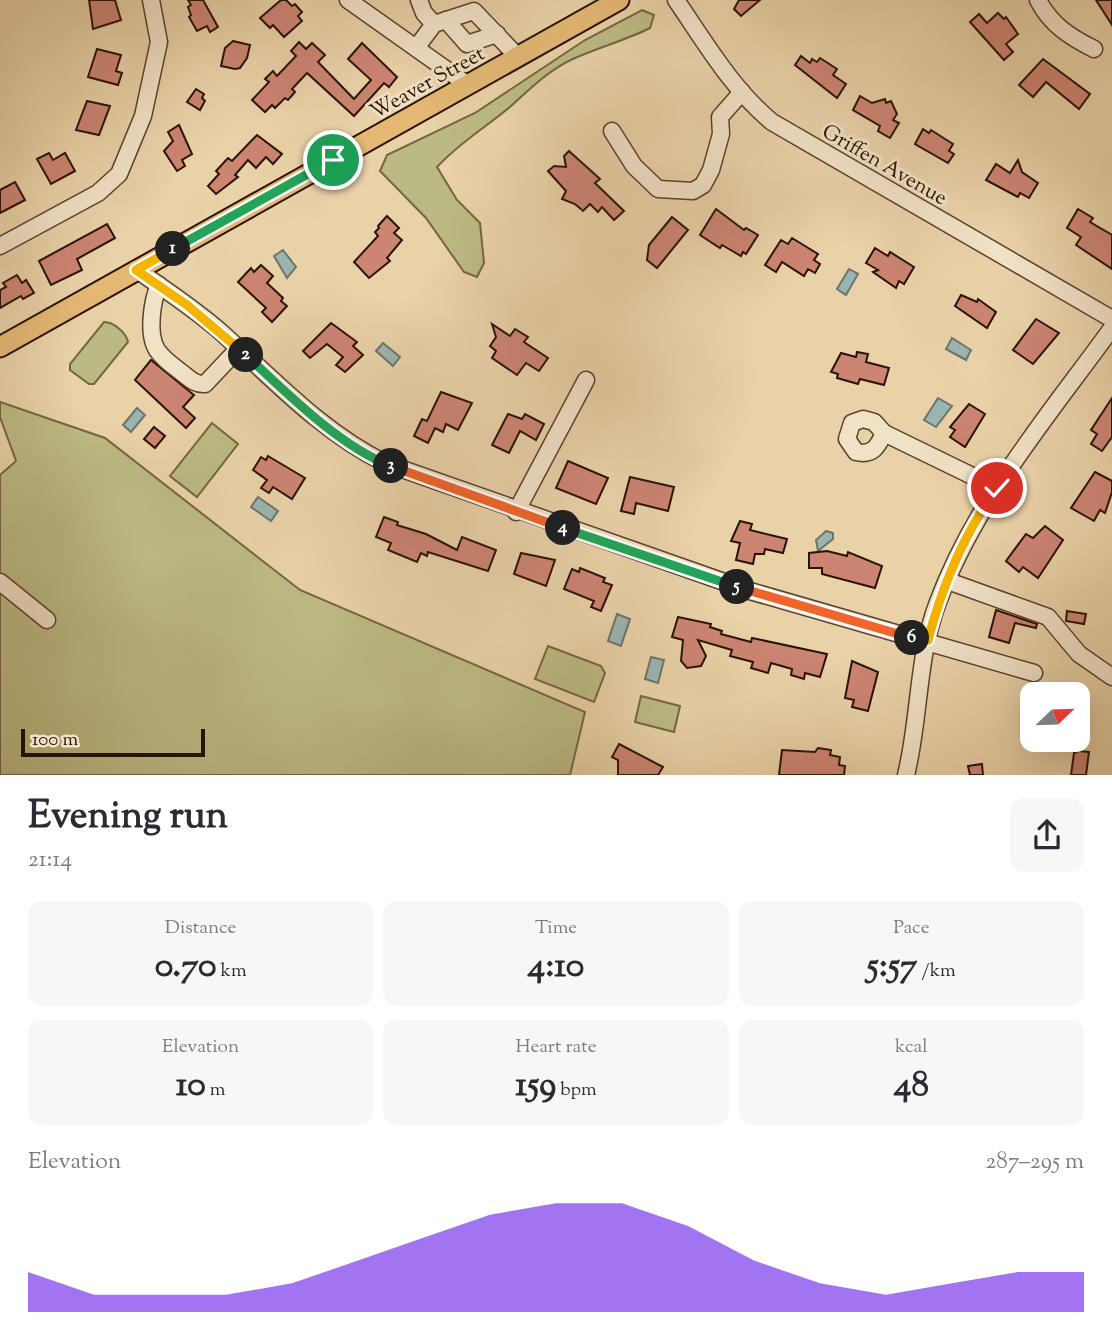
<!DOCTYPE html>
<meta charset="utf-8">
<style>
body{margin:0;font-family:"Sorts Mill Goudy",serif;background:#f7f7f7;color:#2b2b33;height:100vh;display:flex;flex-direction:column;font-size:26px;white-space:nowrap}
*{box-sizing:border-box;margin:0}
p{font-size:23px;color:#7c7c81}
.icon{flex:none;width:38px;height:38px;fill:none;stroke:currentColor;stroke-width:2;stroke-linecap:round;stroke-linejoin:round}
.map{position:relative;height:775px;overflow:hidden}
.drawer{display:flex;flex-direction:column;background:#fff;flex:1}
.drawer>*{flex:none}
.needle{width:46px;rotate:67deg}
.controls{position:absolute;left:1020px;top:682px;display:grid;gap:14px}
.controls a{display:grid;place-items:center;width:70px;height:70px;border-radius:14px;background:#fff;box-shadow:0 7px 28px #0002;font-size:35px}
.scale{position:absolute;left:21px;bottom:18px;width:184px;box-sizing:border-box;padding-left:7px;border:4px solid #2a1301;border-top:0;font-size:19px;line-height:24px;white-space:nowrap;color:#2a1301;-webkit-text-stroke:5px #f1e1c6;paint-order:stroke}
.pin{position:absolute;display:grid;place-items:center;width:60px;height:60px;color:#fff;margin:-30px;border:4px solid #fff;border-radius:50%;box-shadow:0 2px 7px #0007}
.km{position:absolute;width:35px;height:35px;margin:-18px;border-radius:50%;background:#222;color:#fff;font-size:19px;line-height:35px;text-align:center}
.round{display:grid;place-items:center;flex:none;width:74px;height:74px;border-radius:14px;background:#f7f7f7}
.summary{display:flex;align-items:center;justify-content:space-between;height:119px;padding:0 28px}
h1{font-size:38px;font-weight:800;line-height:52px}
.metrics{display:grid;grid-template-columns:repeat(3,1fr);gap:10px;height:119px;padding:7px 28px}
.metrics div{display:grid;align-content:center;border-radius:14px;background:#f7f7f7;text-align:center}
.metrics b{font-size:35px;font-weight:800}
.metrics small{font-size:19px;font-weight:400}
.metrics p{font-size:19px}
.chart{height:196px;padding:14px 28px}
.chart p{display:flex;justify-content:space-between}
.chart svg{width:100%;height:126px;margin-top:7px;fill:#7c3aed;opacity:.7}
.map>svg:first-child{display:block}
.green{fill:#bcba84;stroke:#736642;stroke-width:2}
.water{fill:#9ab5b1;stroke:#6d746b;stroke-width:2}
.building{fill:#cc8473;stroke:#2a1301;stroke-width:2}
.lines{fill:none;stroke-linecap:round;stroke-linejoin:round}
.minor-casing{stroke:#5a422b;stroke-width:19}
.major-casing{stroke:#2a1301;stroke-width:23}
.minor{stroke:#f1e1c6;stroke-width:16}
.major{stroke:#e4b874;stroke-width:19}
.split-1-casing{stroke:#fff;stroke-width:14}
.split-2-casing{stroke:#fff;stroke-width:14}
.split-3-casing{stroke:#fff;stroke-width:14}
.split-4-casing{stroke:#fff;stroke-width:14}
.split-5-casing{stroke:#fff;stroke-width:14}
.split-6-casing{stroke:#fff;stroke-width:14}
.split-7-casing{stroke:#fff;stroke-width:14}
.split-1{stroke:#22a559;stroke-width:9}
.split-2{stroke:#f5b400;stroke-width:9}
.split-3{stroke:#22a559;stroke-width:9}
.split-4{stroke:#f0652b;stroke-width:9}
.split-5{stroke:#22a559;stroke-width:9}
.split-6{stroke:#f0652b;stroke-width:9}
.split-7{stroke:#f5b400;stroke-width:9}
.labels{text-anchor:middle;stroke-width:6;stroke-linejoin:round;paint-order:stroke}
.street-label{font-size:21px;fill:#2a1301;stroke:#f1e1c6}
</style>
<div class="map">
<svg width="1112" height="775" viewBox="0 0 1112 775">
<rect width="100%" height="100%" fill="#e9d1a8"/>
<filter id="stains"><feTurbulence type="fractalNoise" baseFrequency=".00286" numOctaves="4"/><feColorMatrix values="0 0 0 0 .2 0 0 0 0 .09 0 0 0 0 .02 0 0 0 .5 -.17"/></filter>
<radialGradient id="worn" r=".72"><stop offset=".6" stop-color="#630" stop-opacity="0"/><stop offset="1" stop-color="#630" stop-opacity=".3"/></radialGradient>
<g class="green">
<path d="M642,10L654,15L650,28C626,40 600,47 575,58C550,69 531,88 511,106C485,128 460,142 437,167L457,200L480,223L484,263L477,277L464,272L426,218L380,171L387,155L475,113L585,40Z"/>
<path d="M104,322C113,322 126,332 128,342L94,384H89L70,370V364Z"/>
<polygon points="0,402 105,438 300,590 585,712 570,775 0,775 0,475 16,461 0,417"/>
<polygon points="212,423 238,444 197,497 170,476"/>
<polygon points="548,646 601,666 605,673 594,702 535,679"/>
<polygon points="641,696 680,706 674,732 635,722"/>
</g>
<g class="water">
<polygon points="283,250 296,267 287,278 274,256"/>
<polygon points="849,269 858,274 846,295 837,289"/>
<polygon points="952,338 971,350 966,360 946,349"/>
<polygon points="383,343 400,357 393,366 376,351"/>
<polygon points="938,398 952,406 936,427 924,420"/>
<polygon points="137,408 145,415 131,432 123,425"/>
<polygon points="258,497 278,511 271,521 251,507"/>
<polygon points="826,531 833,533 833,539 818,551 816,540"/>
<polygon points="617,614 630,619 621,646 608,641"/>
<polygon points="651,657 664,660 658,683 645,679"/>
</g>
<g class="building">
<polygon points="89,0 115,0 121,20 93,29"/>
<polygon points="188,0 203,0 218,27 210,32 207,26 197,31 189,17 191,15 188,7 191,5"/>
<polygon points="281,0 286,0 292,6 295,4 302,12 298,16 302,21 284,37 273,25 270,28 260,18"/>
<polygon points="739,0 760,0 741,16 734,9"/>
<polygon points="1096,0 1112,0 1112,25"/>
<polygon points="998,13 1004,19 1006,17 1018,34 1006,44 1013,52 1004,60 970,22 979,14 987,23"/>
<polygon points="233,41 250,45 247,58 240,68 235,69 221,66 225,48"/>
<polygon points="299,42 306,49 312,43 325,55 318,62 354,99 371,80 348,59 362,43 397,77 389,87 384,83 354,116 307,73 292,89 295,92 288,100 285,98 275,108 272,105 265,112 252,100 269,82 265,79 273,71 277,76 296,56 291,51"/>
<polygon points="97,49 121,55 116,71 122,73 118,85 88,77"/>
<polygon points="801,56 810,63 812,59 817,62 820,58 837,69 833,75 846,84 837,98 795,65"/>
<polygon points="1043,59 1090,94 1079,109 1046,82 1033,97 1019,85"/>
<polygon points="196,89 204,94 202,98 205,101 200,110 187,102"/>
<polygon points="860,96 872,103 885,99 886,103 891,101 897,114 893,120 899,123 890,138 878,131 880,126 853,110"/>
<polygon points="87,101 110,106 99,135 76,130"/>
<polygon points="179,125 192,154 182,160 185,166 177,171 164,151 173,141 168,132"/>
<polygon points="923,129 929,133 931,130 953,144 949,151 954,154 948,163 915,144"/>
<polygon points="257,135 282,154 273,164 266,157 256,168 248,160 235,175 238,177 216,194 208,186 219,174 216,171 228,158 232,161"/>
<polygon points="569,151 600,179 595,183 624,211 614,220 602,207 598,212 590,204 583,211 575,204 562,199 566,191 548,171 554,166 566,167 564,156"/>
<polygon points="49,153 53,160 65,153 75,171 51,184 37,159"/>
<polygon points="1018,160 1022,172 1038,183 1029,198 1020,193 1018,197 986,180 996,164 1010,173"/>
<polygon points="15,182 25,200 0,213 0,190"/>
<polygon points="716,209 744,230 746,228 758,235 746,254 743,252 741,256 722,245 720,248 700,235"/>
<polygon points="1078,209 1093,218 1090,222 1112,235 1112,269 1076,245 1081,237 1067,228"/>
<polygon points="387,216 399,228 394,233 402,240 387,258 390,261 369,278 354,262 378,236 375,232 379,228 378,226"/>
<polygon points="672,217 688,230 657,268 647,260 649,245"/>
<polygon points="107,224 115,238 77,259 82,270 51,285 39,261"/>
<polygon points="792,238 818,254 814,260 820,264 815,273 808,269 804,276 782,262 776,272 765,265 781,240 788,244"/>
<polygon points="875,248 888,256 890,252 914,267 904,284 899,281 896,288 873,272 878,270 866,263"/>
<polygon points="261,265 273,276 267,283 283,298 281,301 287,306 272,322 262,312 266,308 238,282 251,268 254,272"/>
<polygon points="17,275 22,283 26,280 34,293 23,299 21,296 0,308 0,290 6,287 3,283"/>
<polygon points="961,295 977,302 978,299 996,312 987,328 955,306"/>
<polygon points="1036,319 1059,333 1033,364 1013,350"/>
<polygon points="331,323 357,342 353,346 363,355 345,372 336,365 343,357 327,344 310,358 303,351"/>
<polygon points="492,324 510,336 515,329 528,337 524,342 548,358 539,371 526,363 517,375 492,358 496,351 490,346 496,337"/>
<polygon points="857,352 868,354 866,362 889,368 884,385 860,379 858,384 837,378 838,374 831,372 841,353 856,357"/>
<polygon points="151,360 194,395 183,407 195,418 186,428 135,380"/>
<polygon points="441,392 472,403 458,430 446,424 443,432 435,428 428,443 414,436 422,419 427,421"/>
<polygon points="1112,398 1112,437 1102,451 1091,444 1097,434 1091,430"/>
<polygon points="969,404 985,414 965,447 950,437 955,430 950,427"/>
<polygon points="508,414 522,419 525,414 544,424 536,440 520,431 509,453 492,445"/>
<polygon points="154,427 165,436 155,448 144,439"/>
<polygon points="268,456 305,478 292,499 273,487 269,493 261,488 267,480 253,470 261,457 266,460"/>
<polygon points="568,461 608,478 596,504 556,488"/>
<polygon points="1095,472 1112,481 1112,492 1105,513 1100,510 1094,521 1071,508"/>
<polygon points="630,477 674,487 668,511 636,503 634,514 621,511"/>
<polygon points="384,517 398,522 397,525 426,534 457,550 462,537 496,550 488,571 428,552 427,556 421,553 417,562 388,550 391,543 376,537"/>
<polygon points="740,521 752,524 750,530 787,539 783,553 765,549 764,554 755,554 753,564 736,560 740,543 731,541"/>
<polygon points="1045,526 1063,540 1038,578 1023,567 1019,572 1006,561 1026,534 1033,538"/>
<polygon points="827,551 847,556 848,552 882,566 875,588 822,574 822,568 809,568 809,553"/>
<polygon points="521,553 555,560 546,586 514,574"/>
<polygon points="580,568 605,578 603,582 612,585 601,611 591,607 594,601 564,589 572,569 579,572"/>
<polygon points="996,610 1037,624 1036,628 1015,623 1009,643 989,637"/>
<polygon points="1067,611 1086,614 1084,624 1066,621"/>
<polygon points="678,617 711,624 710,627 722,631 721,634 751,642 752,638 827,654 820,677 805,673 804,679 791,675 792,669 771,663 768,673 751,668 753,662 730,656 732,650 698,640 706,656 701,666 687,668 681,661 683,640 672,637"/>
<polygon points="852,661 878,672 868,711 852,707 854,700 845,698"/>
<polygon points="619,744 663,767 658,775 618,775 618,760 612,757"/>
<polygon points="818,748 831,750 830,755 840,757 839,765 845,766 844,775 779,775 782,750 815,752"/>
<polygon points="1078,751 1089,752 1086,775 1071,775 1074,753"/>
<polygon points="982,764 983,775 970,775 968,766"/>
</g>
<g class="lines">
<g class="minor-casing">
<g id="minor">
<polyline points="348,0 468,85"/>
<polyline points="419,0 424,13 434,24"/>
<path d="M676,0C705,42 732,89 772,122L1112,319"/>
<path d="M1038,0C1051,25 1070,37 1094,49"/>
<polyline points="446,20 467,44 497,34"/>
<polyline points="416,48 434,24 474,11 518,57"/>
<polyline points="612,131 634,166 658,189 693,191 703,185 711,170 721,134 720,117 742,92"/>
<polyline points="0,246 98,193 119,174 143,116 159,42 151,0"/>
<path d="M136,269C165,290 195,309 222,333C273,379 323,433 385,463L750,591L1034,673"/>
<path d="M159,285C152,301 147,334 157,350C163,359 173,366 181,372C189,378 195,385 205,384L239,348"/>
<path d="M863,419L874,422L884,433C878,446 873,456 856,452L847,439L852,423Z"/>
<polyline points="884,433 997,488"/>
<polyline points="516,512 586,380"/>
<polyline points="948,581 1048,617 1079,654 1112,677"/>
<polyline points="0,582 47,620"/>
<path d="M906,775C920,719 917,656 938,602C976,500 1049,415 1112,328"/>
</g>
</g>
<g class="major-casing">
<polyline id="major" points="0,347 619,0"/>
</g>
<use href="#minor" class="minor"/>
<use href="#major" class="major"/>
</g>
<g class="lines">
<g class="split-1-casing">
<polyline id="split-1" points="173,249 333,160"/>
</g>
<g class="split-2-casing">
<polyline id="split-2" points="173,249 136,270 187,305 246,355"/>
</g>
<g class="split-3-casing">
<path id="split-3" d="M246,355C287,393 339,446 391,466"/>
</g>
<g class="split-4-casing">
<polyline id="split-4" points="391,466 563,528"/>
</g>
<g class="split-5-casing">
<polyline id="split-5" points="563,528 737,587"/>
</g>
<g class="split-6-casing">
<polyline id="split-6" points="737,587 912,638"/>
</g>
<g class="split-7-casing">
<path id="split-7" d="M912,638L928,640C942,586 964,534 997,488"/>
</g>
<use href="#split-1" class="split-1"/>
<use href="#split-2" class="split-2"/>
<use href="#split-3" class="split-3"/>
<use href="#split-4" class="split-4"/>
<use href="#split-5" class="split-5"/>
<use href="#split-6" class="split-6"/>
<use href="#split-7" class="split-7"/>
</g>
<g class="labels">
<g class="street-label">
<text transform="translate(427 82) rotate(-29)" y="7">Weaver Street</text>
<text transform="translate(885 164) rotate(30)" y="7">Griffen Avenue</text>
</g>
</g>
<rect width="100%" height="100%" filter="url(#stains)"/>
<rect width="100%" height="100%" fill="url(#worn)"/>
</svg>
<div class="controls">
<a><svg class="needle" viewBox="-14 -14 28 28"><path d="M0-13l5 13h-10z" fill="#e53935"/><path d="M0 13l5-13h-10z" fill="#7c7c81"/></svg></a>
</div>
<div class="scale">100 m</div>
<div class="pin" style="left:333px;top:160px;background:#1e9e55"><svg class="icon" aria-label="arrive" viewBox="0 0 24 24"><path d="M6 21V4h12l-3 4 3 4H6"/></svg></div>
<div class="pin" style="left:997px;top:488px;background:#d93025"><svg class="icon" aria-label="check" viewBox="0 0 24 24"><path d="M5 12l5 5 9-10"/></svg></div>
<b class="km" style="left:173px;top:249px">1</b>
<b class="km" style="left:246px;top:355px">2</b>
<b class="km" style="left:391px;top:466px">3</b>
<b class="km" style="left:563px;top:528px">4</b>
<b class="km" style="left:737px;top:587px">5</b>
<b class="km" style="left:912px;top:638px">6</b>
</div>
<section class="drawer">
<div class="summary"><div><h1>Evening run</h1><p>21:14</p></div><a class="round"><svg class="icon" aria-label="share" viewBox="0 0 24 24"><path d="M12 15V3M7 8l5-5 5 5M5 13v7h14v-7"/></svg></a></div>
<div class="metrics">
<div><p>Distance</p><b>0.70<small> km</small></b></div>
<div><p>Time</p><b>4:10</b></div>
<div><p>Pace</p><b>5:57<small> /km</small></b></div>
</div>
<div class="metrics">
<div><p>Elevation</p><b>10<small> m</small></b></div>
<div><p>Heart rate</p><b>159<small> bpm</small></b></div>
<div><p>kcal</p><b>48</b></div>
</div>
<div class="chart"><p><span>Elevation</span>287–295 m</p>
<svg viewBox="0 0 160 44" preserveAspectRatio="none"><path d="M0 44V30L10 38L20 38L30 38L40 34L50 26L60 18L70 10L80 6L90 6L100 14L110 26L120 34L130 38L140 34L150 30L160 30V44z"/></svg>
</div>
</section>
